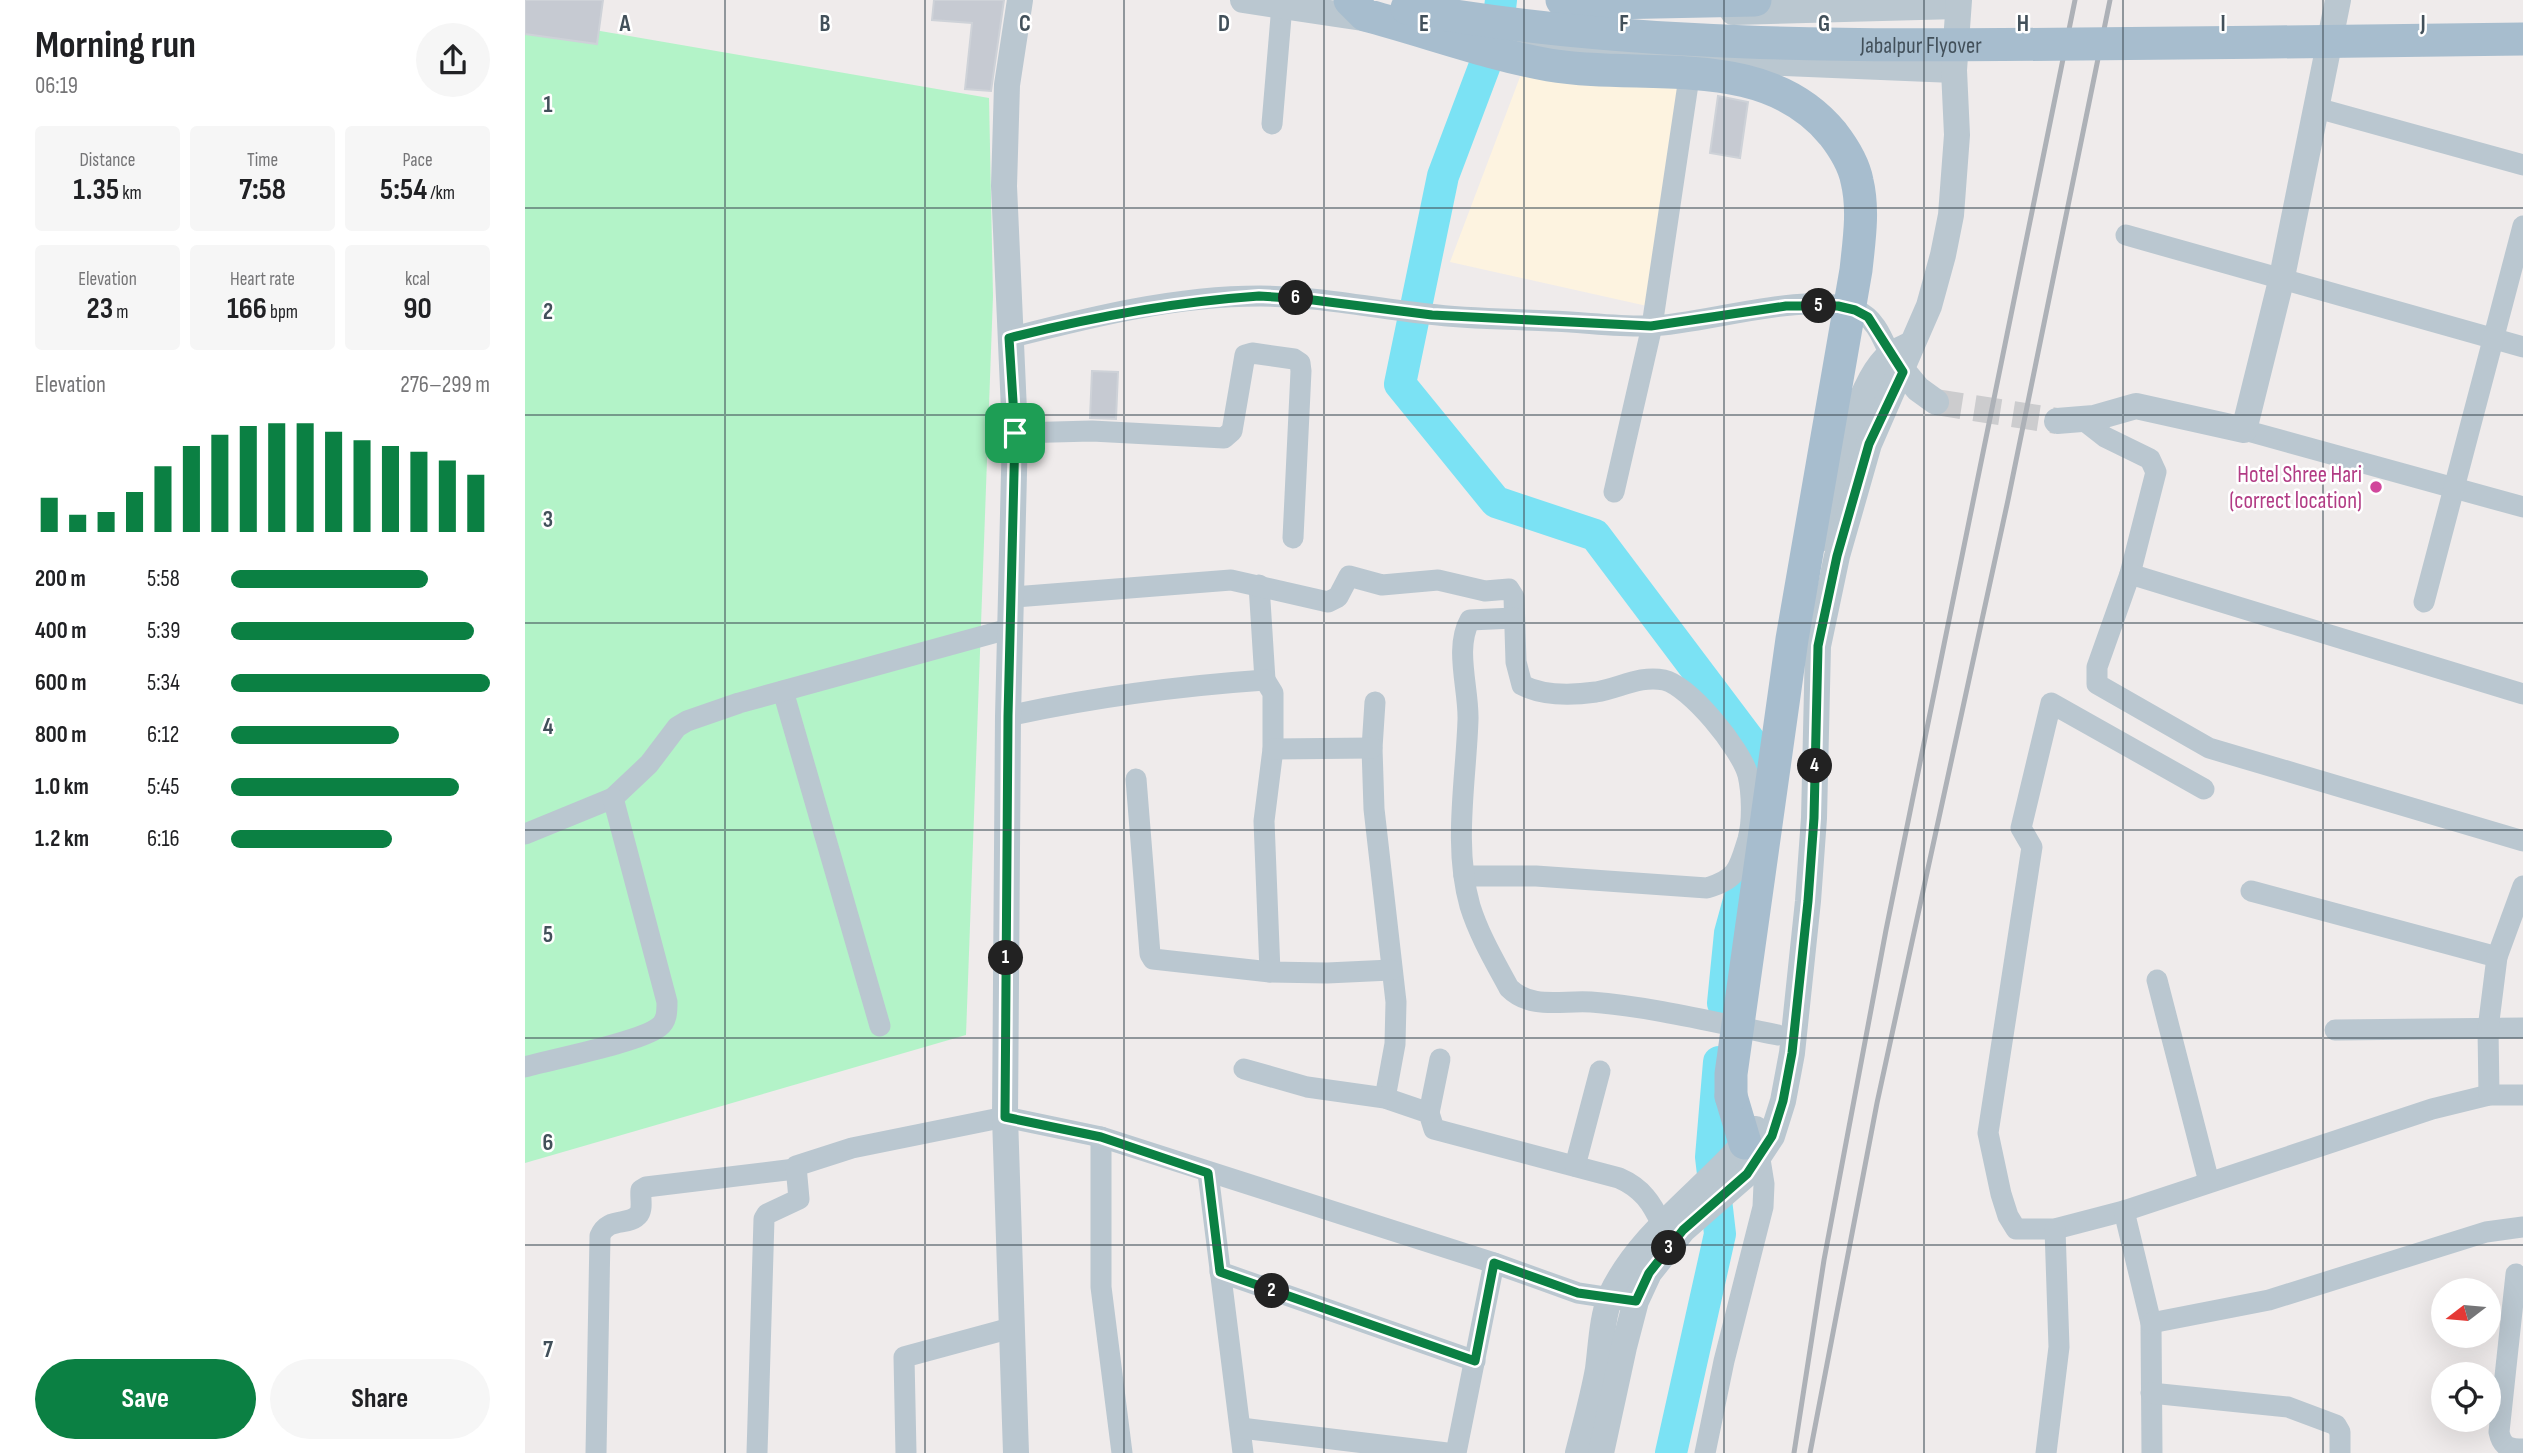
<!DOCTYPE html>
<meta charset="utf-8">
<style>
body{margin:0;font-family:"Sofia Sans Condensed",sans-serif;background:#f6f6f6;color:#202124;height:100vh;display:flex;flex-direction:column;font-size:26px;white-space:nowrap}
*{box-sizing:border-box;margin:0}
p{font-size:23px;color:#757577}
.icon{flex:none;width:38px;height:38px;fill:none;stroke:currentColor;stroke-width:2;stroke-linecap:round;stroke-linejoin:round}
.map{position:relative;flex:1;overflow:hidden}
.drawer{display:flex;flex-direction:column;background:#fff;width:525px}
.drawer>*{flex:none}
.needle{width:46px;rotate:254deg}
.buttons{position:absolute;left:1906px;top:1278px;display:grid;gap:14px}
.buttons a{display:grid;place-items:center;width:70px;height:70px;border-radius:50%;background:#fff;box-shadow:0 7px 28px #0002;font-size:35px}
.pin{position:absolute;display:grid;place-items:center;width:60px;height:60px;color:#fff;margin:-30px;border-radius:14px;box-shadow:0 4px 10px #0006}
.km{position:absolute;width:35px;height:35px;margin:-18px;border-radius:50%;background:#222;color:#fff;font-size:19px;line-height:35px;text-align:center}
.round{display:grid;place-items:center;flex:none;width:74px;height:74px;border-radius:37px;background:#f6f6f6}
.head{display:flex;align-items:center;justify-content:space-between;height:119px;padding:0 35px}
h1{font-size:38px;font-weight:700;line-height:52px}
.stats{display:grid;grid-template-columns:repeat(3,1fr);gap:10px;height:119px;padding:7px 35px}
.stats div{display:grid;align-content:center;border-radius:7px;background:#f6f6f6;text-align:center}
.stats b{font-size:30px;font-weight:700}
.stats small{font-size:19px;font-weight:400}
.stats p{font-size:19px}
.chart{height:196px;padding:14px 35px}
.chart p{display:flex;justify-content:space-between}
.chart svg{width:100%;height:126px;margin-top:7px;stroke:#0b8043;stroke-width:6}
.cta{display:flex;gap:14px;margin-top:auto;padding:14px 35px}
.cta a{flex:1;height:80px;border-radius:42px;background:#0b8043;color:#fff;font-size:28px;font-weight:700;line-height:80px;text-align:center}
.cta a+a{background:#f6f6f6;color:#202124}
ul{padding:0 35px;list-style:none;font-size:23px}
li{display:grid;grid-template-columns:112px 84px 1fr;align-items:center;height:52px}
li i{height:18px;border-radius:9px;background:#0b8043}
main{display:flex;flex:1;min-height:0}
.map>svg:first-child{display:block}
.commercial{fill:#fdf3e0}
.green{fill:#b3f3c8}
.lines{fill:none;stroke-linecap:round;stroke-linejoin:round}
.river{stroke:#7be2f4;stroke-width:32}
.building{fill:#c6cad2;stroke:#ced2d8;stroke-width:2}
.tertiary-tunnel{stroke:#ccccce;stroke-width:26;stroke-dasharray:26 13;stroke-linecap:butt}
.minor{stroke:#bac7d0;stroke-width:21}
.tertiary{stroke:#bac7d0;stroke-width:26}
.primary{stroke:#a7bdce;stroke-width:33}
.rail{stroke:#adb1b7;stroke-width:5}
.primary-bridge{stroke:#a7bdce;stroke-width:33}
.route-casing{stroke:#fff;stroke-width:14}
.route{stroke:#0b8043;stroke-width:9}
.grid{fill:none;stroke:#42505a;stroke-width:2;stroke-opacity:0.55}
.hotel-dot{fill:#d1479c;stroke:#fff;stroke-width:2.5}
.labels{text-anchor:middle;stroke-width:5;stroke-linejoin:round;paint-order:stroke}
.street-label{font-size:23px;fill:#42505a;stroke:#fff}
.hotel-label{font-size:23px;fill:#b23c85;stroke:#fff;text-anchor:end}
.grid-label{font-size:23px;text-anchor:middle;font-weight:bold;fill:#42505a;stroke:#fff;stroke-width:5;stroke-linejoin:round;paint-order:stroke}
</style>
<main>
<section class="drawer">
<div class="head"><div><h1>Morning run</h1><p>06:19</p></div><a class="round"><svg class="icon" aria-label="share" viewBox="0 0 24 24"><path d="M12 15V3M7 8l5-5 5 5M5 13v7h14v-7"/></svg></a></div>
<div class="stats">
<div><p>Distance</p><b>1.35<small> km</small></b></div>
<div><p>Time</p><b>7:58</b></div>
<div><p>Pace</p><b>5:54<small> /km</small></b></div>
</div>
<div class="stats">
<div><p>Elevation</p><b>23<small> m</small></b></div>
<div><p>Heart rate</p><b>166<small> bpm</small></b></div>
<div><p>kcal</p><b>90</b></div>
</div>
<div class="chart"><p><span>Elevation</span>276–299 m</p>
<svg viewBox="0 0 160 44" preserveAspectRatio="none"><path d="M5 44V32M15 44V38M25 44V37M35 44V30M45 44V21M55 44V14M65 44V10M75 44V7M85 44V6M95 44V6M105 44V9M115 44V12M125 44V14M135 44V16M145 44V19M155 44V24"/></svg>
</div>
<ul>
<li><b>200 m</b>5:58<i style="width:76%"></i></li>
<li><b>400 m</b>5:39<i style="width:94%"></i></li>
<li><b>600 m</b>5:34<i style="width:100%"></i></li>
<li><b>800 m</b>6:12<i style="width:65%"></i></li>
<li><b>1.0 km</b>5:45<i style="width:88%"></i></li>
<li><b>1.2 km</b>6:16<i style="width:62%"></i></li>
</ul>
<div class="cta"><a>Save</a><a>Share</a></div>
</section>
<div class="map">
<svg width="1998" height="1453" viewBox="0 0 1998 1453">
<rect width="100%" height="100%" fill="#efebeb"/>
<polygon class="commercial" points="998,69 1156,83 1122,306 925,262"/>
<polygon class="green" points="0,18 464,98 468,296 441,1035 0,1163"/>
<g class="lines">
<g class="river">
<polyline points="976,0 972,33 918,176 875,384 971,502 1070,535 1225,741 1234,800"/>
<polyline points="1198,1003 1205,933 1225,860"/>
<polyline points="1146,1453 1195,1234 1186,1157 1194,1062"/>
</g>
</g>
<g class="building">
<polygon points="0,0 78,0 72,44 0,34"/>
<polygon points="409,0 479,0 466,91 440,89 447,23 407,20"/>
<polygon points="1193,96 1223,102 1215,158 1185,153"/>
<polygon points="567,371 593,372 591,419 565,418"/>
</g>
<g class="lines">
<polyline class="tertiary-tunnel" points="1411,402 1532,421"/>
<g class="minor">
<polyline points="1792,108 1998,165"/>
<polyline points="747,124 757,5"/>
<polyline points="1601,235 1998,347"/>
<path d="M484,338C566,317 650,296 735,296C791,296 847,308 903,314C944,319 985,319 1025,321C1058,322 1093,327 1126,326C1181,324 1281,290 1331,310C1350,318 1357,337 1365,355"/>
<polyline points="1557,419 1580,437 1625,459 1631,472 1605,574 1572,667 1572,684 1684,748 1998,841"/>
<polyline points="1719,430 1998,507"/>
<polyline points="490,433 567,431 699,438 707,431 720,355 727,353 769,359 775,363 776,371 768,538"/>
<polyline points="1089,492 1127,326 1166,64"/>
<polyline points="1605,574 1998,694"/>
<polyline points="734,585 740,680"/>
<path d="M489,597L706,580L803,602L813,597L824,576L857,585L913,580L960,591L984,589L989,597L991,662L997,685C1018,696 1049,695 1071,692C1095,688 1115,675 1139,680C1165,686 1216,749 1223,775C1227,793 1228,821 1223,839C1214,868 1213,879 1182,888L1011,876H939"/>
<polyline points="1899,602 1998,226"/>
<path d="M989,618L945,620C929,648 944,689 943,720C941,781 928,846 945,906C954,935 970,962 984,988C1006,1010 1037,1000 1066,1002C1129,1007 1192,1023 1253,1035"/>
<polyline points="258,691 355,1026"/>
<polyline points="850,702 847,748 849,809 871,1002 870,1044 860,1098"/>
<path d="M483,716C569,697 653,686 740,680L748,693V749L739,821L745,972"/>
<polyline points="748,749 847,748"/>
<polyline points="611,779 625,954 628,959 745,972 802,973 866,970"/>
<polyline points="1679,789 1526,703 1496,828 1507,847 1463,1133 1476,1194 1483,1216 1491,1229 1530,1229 1599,1211 1907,1109 1964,1095 1998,1095"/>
<polyline points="0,834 88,798 124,764 152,727 162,721 214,703 487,628"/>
<polyline points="1726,891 1972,957"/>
<polyline points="1632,980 1684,1182"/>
<polyline points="1810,1030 1998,1028"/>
<path d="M0,1067C28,1059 115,1042 134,1027C142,1021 142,1012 142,1002L88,798"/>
<path d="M719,1069L782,1087L860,1098L904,1113L909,1129L1094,1178C1117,1188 1127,1203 1137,1225"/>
<polyline points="1964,1095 1963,1029 1972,957 1998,886"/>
<polyline points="904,1113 915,1059"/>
<polyline points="576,1137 576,1287 597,1453"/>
<polyline points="1050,1166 1075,1071"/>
<polyline points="683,1173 718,1453"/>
<polyline points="1599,1211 1626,1323 1627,1453"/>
<polyline points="695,1272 950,1361"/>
<path d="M1991,1274L1974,1432C1977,1447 1984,1449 1998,1449"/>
<polyline points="1626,1323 1744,1300 1961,1232 1998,1227"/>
<polyline points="1626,1393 1763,1407 1811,1425 1815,1432 1815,1453"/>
<polyline points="716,1428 922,1453"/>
<path d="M71,1453L75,1236C83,1216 104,1227 114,1214C118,1208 115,1197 116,1190L121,1187L270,1169"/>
<polyline points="232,1453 239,1219 242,1214 274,1199 271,1166 327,1148 480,1117 576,1137 969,1263 1053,1293 1099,1300"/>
<polyline points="381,1453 379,1357 486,1328"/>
<polyline points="931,1453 969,1263"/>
<polyline points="1180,1453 1199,1361 1238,1207 1239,1184 1233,1147"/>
<polyline points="1521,1453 1534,1347 1530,1229"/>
</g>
<g class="tertiary">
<polyline points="718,0 851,20"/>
<polyline points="1208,12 1433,6"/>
<polyline points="961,38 1186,60 1429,70"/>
<polyline points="1368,359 1393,389 1411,402"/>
<polyline points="1532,421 1569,418 1611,406 1719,430 1757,277 1813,0"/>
<path d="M1299,538C1309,494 1330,381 1365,355C1371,351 1379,348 1385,345"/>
<polyline points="491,1453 480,1117 483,716 490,433 479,186 482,85 495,0"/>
<path d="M1053,1453C1060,1425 1068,1397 1073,1369C1076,1346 1077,1316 1086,1295C1116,1230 1188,1185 1231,1129"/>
<polyline points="1076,1453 1099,1347 1111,1301 1124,1273 1158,1230 1222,1174 1247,1136 1258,1101 1267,1053 1283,901 1289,818 1293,646 1312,556 1344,444 1404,306 1418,255 1426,215 1432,135 1429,70 1434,0"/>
</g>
<polyline class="primary" points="1206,1096 1220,1143"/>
<g class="rail">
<polyline points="1269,1453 1299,1260 1361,930 1550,0"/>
<polyline points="1285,1453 1352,1103 1483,500 1585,0"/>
</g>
<g class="primary-bridge">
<path d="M825,0L840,15C901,31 963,54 1024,65C1119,81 1240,50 1308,134C1318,147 1329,165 1332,181C1339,210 1334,241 1331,270L1267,639L1206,1074V1096"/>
<polyline points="1037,0 1083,3 1230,0"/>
<path id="s1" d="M882,8C1103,48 1330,46 1554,44C1702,42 1850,42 1998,39"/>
</g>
</g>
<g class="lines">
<g class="route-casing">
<path id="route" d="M734,296L780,299L907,315L1126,326L1261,306H1313L1330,310L1343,317L1378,372L1344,444L1312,556L1293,646L1289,818L1283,901L1267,1053L1258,1101L1247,1136L1222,1174L1158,1230L1124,1273L1111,1301L1053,1293L969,1263L950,1361L695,1272L683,1173L576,1137L480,1117L483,716L490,433L484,338C567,317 648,302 734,296Z"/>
</g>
<use href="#route" class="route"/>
</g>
<path class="grid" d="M200,0V1453M400,0V1453M599,0V1453M799,0V1453M999,0V1453M1199,0V1453M1399,0V1453M1598,0V1453M1798,0V1453M0,208H1998M0,415H1998M0,623H1998M0,830H1998M0,1038H1998M0,1245H1998"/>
<circle class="hotel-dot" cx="1851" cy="487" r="7"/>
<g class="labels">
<g class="street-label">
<text dy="8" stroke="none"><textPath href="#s1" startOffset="516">Jabalpur Flyover</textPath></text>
</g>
<g class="hotel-label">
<text x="1837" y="482">Hotel Shree Hari<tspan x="1837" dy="26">(correct location)</tspan></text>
</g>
</g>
<g class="grid-label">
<text x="100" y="31">A</text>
<text x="300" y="31">B</text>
<text x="500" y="31">C</text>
<text x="699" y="31">D</text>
<text x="899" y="31">E</text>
<text x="1099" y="31">F</text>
<text x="1299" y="31">G</text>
<text x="1498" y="31">H</text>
<text x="1698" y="31">I</text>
<text x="1898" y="31">J</text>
<text x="23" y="112">1</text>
<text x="23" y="319">2</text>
<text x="23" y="527">3</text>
<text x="23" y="734">4</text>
<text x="23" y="942">5</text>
<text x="23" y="1150">6</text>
<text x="23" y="1357">7</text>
</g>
</svg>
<div class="buttons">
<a><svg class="needle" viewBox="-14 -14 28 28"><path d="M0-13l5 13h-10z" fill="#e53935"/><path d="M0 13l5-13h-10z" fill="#757577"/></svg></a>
<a><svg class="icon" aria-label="locate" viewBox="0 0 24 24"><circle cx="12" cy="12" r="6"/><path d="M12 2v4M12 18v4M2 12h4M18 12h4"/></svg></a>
</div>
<div class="pin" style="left:490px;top:433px;background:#1e9e55"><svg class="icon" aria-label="arrive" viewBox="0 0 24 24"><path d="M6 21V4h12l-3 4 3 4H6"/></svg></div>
<b class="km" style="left:481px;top:958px">1</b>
<b class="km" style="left:747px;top:1291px">2</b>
<b class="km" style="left:1144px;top:1248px">3</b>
<b class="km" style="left:1290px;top:766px">4</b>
<b class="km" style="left:1294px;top:306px">5</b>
<b class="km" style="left:771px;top:298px">6</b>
</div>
</main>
